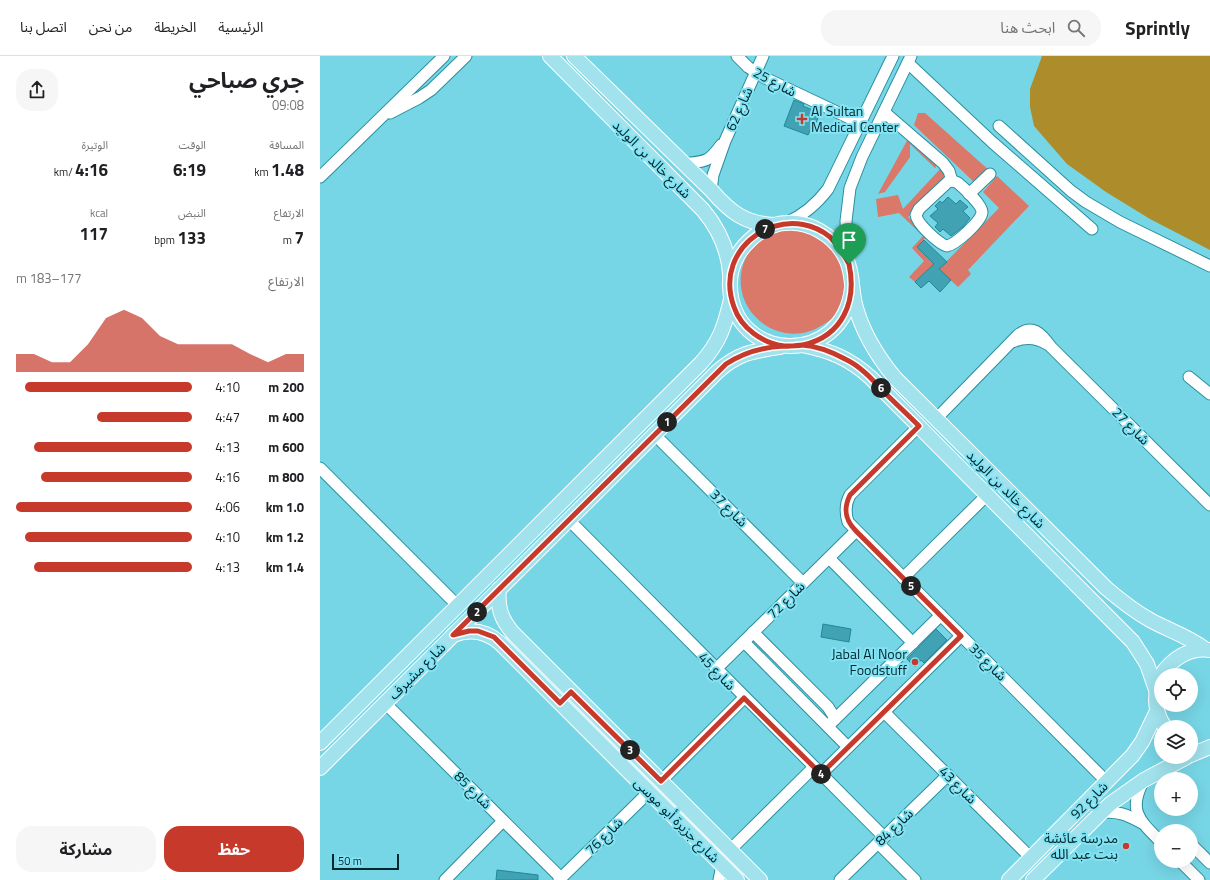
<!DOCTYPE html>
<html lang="ar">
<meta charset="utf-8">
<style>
body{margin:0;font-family:"Titillium Web","Noto Sans Arabic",sans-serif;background:#f6f6f6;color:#202124;direction:rtl;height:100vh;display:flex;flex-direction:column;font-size:15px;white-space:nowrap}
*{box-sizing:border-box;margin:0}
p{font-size:13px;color:#757577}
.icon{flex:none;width:22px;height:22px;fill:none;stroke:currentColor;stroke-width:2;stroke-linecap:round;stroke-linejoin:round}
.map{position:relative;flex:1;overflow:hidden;direction:ltr}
.drawer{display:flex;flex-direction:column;background:#fff;width:320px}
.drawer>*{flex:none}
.fabs{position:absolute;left:834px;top:612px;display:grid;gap:8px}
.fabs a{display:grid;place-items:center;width:44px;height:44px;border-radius:50%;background:#fff;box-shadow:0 4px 16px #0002;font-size:20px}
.scale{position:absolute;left:12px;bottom:10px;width:67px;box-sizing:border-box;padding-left:4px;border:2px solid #00282f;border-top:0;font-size:11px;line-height:14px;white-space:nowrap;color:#00282f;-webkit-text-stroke:3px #84e3f3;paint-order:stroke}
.pin{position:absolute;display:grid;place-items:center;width:34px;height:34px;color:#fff;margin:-41px -17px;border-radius:50% 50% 50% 0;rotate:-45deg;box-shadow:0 0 4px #0007}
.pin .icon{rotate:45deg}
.km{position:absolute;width:20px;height:20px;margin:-10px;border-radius:50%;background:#222;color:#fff;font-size:11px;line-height:20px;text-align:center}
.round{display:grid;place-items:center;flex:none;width:42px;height:42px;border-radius:16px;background:#f6f6f6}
.head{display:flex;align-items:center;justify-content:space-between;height:68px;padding:0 16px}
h1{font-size:22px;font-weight:700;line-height:30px}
.stats{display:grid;grid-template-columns:repeat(3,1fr);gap:6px;height:68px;padding:4px 16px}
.stats div{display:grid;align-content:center}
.stats b{font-size:17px;font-weight:700}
.stats small{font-size:11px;font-weight:400}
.stats p{font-size:11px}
.chart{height:112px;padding:8px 16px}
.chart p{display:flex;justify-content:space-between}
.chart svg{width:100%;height:72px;margin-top:4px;fill:#c73a2b;opacity:.7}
.primary-button{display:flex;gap:8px;margin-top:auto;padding:8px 16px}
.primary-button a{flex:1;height:46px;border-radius:16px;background:#c73a2b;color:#fff;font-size:16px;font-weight:700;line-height:46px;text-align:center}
.primary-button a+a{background:#f6f6f6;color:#202124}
ul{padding:0 16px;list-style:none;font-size:13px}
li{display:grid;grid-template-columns:64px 48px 1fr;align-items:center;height:30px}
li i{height:10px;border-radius:5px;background:#c73a2b}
header{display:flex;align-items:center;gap:24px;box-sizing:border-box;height:56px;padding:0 20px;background:#fff;border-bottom:1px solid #e0e0e0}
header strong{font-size:19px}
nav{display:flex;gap:22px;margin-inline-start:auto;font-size:14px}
.search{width:280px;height:36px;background:#f6f6f6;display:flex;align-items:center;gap:10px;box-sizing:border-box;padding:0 14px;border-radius:16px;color:#757577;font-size:15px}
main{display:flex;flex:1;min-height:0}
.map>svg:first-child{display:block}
.green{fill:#da7869}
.water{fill:#ad8d2b}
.building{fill:#40a2b2;stroke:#208998}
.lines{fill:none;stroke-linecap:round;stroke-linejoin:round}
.minor-casing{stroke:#288f9e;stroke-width:13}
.major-casing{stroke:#fff;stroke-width:16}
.minor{stroke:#fff;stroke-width:11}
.major{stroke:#a1e2ec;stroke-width:14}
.route-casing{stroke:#fff;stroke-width:8}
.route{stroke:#c73a2b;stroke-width:5}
.poi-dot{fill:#c73a2b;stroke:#84e3f3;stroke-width:1.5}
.labels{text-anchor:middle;stroke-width:4;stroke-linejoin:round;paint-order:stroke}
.street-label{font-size:14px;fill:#00282f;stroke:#84e3f3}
.poi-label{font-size:14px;fill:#00282f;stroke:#84e3f3;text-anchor:end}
</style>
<header>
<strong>Sprintly</strong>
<div class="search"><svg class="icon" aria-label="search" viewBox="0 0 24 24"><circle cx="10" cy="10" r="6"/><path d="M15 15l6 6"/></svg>ابحث هنا</div>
<nav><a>الرئيسية</a><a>الخريطة</a><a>من نحن</a><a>اتصل بنا</a></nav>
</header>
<main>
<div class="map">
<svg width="890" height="824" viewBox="0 0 890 824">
<rect width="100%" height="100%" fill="#77d6e6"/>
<g class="green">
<polygon points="598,57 605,57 671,116 656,128 594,69"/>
<polygon points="589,81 618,108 615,112 590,88 590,101 565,136 558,138"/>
<polygon points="622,111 629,119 588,161 607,180 597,191 614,208 595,226 589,221 604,205 592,192 603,180 579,157 558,161 556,143 578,139 583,153"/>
<polygon points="677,120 709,150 648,214 651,218 638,231 619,213 679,152 663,136"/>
<path d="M470,170L512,185C515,193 527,216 528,222C528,227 524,235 523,239C522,244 521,250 519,254C515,261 508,266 501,270C463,293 416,261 421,218C423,203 432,188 444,180C451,175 462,173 470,170Z"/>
</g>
<polygon class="water" points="722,0 890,0 890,194 830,163 786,136 747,108 714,70 710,51 710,33"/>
<g class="building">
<polygon points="474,44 484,48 483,50 500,57 493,74 491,73 488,79 464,70"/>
<polygon points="628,141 636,148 640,144 648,151 643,155 650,162 643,171 631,180 623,173 620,176 615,171 618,167 610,160 618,153 615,150 620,145 622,147"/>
<polygon points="604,184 627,206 619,213 631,224 620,236 609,225 601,232 595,226 614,208 597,191"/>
<polygon points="503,568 531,573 529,586 501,581"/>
<polygon points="616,573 627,584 604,607 601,604 595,611 587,603"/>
<polygon points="177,814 218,819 218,824 176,824"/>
</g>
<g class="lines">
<g class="minor-casing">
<g id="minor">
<polyline points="417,0 428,11 445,22 540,67"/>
<polyline points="588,7 672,86 772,173"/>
<polyline points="564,56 623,107 629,115 632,125"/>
<polyline points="70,57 99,42 111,34 146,0"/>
<polyline points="679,70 751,135 766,146 800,166 890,210"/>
<path d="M364,108C385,105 388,107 401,89"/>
<polyline points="0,121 124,0"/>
<path d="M629,125C632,125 635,125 638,127C644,132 662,149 662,156C662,165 636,188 627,190C619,188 597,168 596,159L599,153Z"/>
<polyline points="391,134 393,119 405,85 443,0"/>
<polyline points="649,138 670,118"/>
<path d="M466,167C484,159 496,149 508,133L573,0"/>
<polyline points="528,205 526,165 530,132 542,101 591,0"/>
<path d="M692,286C704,281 716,281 727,288"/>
<polyline points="869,321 890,338"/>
<path d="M616,363L697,280C712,267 721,277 731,291L890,449"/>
<path d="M599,370L530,439C525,448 525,456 528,466L787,726"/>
<polyline points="334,378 483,527"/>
<polyline points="0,412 138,550"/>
<polyline points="249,464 564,781"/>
<polyline points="509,502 593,587"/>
<polyline points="583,522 667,439"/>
<polyline points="433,576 508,651 513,659 515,663"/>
<polyline points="424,586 528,691"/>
<polyline points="396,613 536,475"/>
<polyline points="65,647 241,822"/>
<polyline points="564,656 711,802"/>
<polyline points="508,670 621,559"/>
<polyline points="501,718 641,580"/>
<path d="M824,724C807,755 820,765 841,786"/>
<polyline points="341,725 424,642"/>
<path d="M780,757C796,754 808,759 822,767"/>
<polyline points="558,787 595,824"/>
<polyline points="871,788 890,807"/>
<polyline points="410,794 494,711"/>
<polyline points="860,805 879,824"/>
<polyline points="125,824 183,765"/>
<polyline points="239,824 329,736"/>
<polyline points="399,824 402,809"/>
<polyline points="520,824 628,719"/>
</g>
</g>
<g class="major-casing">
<g id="major">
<path d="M230,0L383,154C399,173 408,193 410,217"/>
<path d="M254,0L391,134C410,156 425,168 455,169"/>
<path d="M532,232C523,312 413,307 410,231C409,214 416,197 429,185C438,176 453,167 466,167C489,165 513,179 524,199C533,214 531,231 535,248C542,276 557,300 575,322L786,532C800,544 814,555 830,564C848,574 868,580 885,593"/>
<path d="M482,289C511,295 529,302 551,322L813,586L827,608L836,634"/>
<path d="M179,533C177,551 181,563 193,577L440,824"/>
<path d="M133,579C151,572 166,575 180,587L417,824"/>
<path d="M841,619C852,603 869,591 890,594"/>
<path d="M839,626C834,641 835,658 845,671"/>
<path d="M0,687L381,307C400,286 405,269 411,243"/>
<polyline points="871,699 890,691"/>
<path d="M0,712L397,316C418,297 433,295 460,291"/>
<polyline points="689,824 812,700 822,686 837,655"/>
<polyline points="713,824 790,748 824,724 867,701"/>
</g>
</g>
<use href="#minor" class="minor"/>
<use href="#major" class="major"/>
</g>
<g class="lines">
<g class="route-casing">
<path id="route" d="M529,208C537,245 523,280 483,289C477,290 471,290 464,290C444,291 423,297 406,308L133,579L149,575H158L174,581L240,647L251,636L341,725L424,642L501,718L641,580L536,475C525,464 523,453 530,439L599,370C587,358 574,346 562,334C551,322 540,310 525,303C512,296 497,290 482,289C476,289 470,291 464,290C442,287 421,272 414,251C409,237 408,223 413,209C427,170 477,154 510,181C518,189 524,198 529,208"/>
</g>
<use href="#route" class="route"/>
</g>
<g class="poi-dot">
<path d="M480 57h4v4h4v4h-4v4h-4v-4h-4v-4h4z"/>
<circle cx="595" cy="606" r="4"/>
<circle cx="806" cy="790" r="4"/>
</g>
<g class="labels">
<g class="street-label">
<text transform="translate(455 26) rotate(28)" y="5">شارع 25</text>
<text transform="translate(419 53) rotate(-66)" y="5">شارع 62</text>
<text transform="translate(332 103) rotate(45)" y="5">شارع خالد بن الوليد</text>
<text transform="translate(811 370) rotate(45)" y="5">شارع 27</text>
<text transform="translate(686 433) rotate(45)" y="5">شارع خالد بن الوليد</text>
<text transform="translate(409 452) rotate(45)" y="5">شارع 37</text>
<text transform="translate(466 544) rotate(-45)" y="5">شارع 72</text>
<text transform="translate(668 606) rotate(45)" y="5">شارع 35</text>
<text transform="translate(97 615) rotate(-45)" y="5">شارع مشيرف</text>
<text transform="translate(397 615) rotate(46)" y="5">شارع 45</text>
<text transform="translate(638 729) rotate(45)" y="5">شارع 43</text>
<text transform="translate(153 734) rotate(45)" y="5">شارع 85</text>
<text transform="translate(769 744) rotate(-45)" y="5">شارع 92</text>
<text transform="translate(357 764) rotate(45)" y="5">شارع جزيرة أبو موسى</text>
<text transform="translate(574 771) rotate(-44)" y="5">شارع 84</text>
<text transform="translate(284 780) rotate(-45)" y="5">شارع 76</text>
</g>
<g class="poi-label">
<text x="491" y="60" text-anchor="start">Al Sultan<tspan x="491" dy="16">Medical Center</tspan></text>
<text x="587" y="603">Jabal Al Noor<tspan x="587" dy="16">Foodstuff</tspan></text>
<text x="798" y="787">مدرسة عائشة<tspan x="798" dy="16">بنت عبد الله</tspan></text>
</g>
</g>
</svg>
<div class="fabs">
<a><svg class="icon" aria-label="locate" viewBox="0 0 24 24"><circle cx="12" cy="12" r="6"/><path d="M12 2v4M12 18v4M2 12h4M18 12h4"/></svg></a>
<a><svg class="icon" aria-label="layers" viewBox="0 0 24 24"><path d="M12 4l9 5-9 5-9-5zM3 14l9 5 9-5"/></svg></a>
<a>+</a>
<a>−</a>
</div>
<div class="scale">50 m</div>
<div class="pin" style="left:529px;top:208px;background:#1e9e55"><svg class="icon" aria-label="arrive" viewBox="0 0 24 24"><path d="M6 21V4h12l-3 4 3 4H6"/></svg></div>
<b class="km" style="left:347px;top:366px">1</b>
<b class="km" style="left:157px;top:556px">2</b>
<b class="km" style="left:310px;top:694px">3</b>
<b class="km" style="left:501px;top:718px">4</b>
<b class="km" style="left:591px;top:530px">5</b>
<b class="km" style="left:561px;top:332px">6</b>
<b class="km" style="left:445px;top:173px">7</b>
</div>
<section class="drawer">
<div class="head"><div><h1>جري صباحي</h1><p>09:08</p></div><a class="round"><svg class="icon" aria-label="share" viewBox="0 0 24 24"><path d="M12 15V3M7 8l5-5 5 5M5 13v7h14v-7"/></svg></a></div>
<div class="stats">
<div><p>المسافة</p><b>1.48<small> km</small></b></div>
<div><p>الوقت</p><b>6:19</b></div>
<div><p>الوتيرة</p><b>4:16<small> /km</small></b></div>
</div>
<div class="stats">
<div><p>الارتفاع</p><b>7<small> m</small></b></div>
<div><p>النبض</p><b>133<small> bpm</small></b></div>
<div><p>kcal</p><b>117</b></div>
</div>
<div class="chart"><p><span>الارتفاع</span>177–183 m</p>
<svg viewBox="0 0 160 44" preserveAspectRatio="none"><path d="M0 44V33L10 33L20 38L30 38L40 27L50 11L60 6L70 11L80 22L90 27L100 27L110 27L120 27L130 33L140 38L150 33L160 33V44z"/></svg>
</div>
<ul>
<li><b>200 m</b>4:10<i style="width:95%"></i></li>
<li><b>400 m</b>4:47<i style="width:54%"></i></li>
<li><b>600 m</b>4:13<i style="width:90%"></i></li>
<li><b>800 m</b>4:16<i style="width:86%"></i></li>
<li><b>1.0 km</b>4:06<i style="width:100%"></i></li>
<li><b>1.2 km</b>4:10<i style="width:95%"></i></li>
<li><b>1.4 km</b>4:13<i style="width:90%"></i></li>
</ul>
<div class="primary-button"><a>حفظ</a><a>مشاركة</a></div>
</section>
</main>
